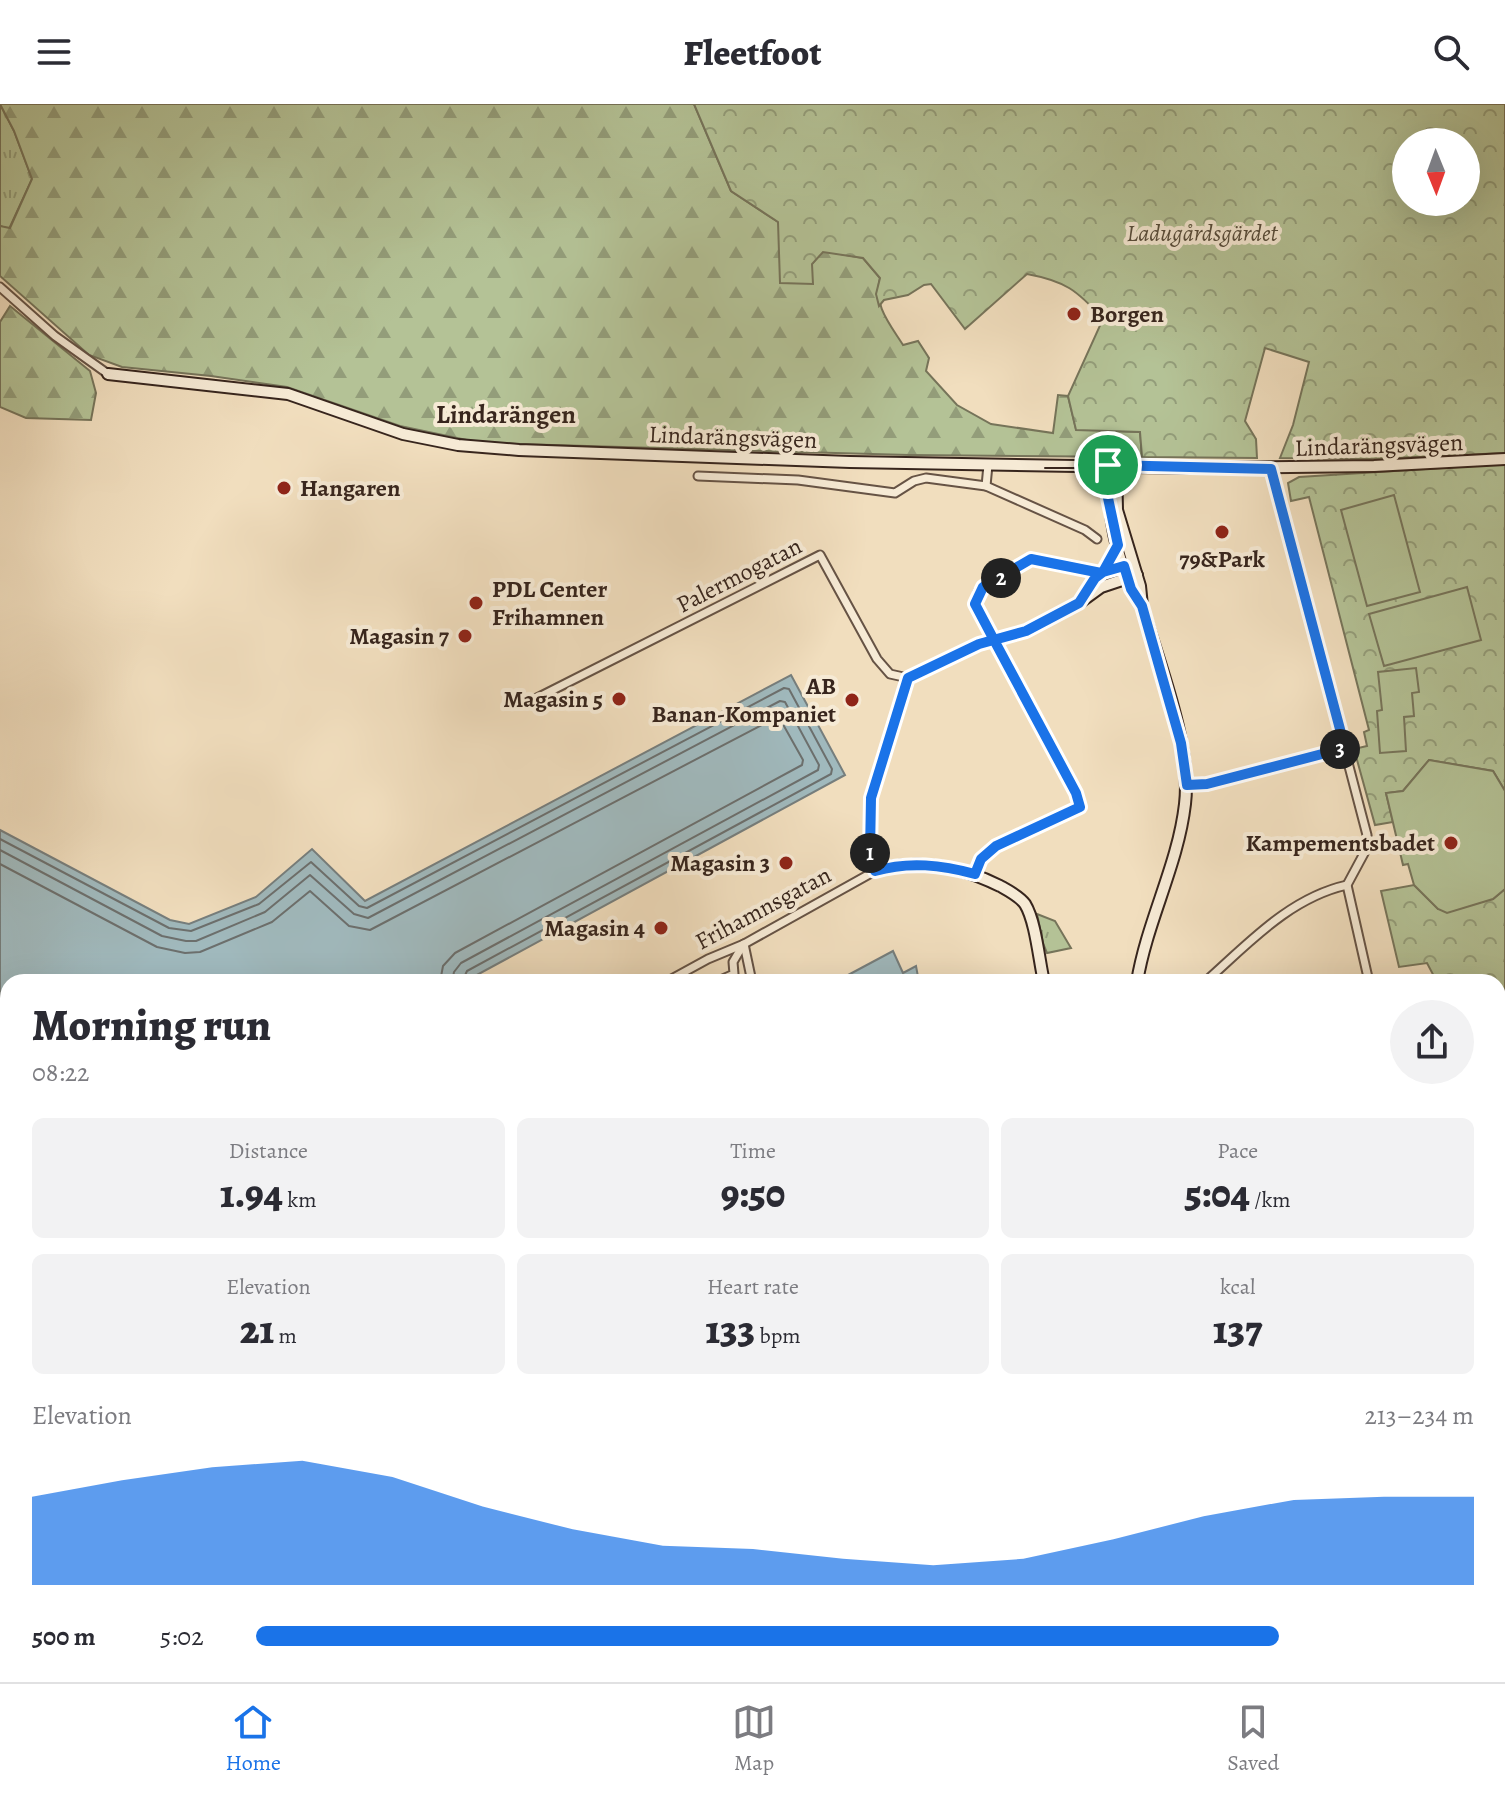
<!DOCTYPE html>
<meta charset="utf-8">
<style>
body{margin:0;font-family:Alegreya,serif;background:#f2f2f3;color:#2b2b33;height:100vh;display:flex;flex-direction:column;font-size:30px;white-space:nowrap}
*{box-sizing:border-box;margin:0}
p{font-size:26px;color:#7c7c81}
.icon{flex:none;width:44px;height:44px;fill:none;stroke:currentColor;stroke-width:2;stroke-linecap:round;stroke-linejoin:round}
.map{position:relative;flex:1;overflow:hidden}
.sheet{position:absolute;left:0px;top:870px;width:1506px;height:708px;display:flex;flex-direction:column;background:#fff;border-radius:24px 24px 0 0;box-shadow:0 8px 32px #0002}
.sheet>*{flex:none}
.needle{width:52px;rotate:179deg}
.controls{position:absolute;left:1392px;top:24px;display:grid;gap:16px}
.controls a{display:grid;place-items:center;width:88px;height:88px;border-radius:50%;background:#fff;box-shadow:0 8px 32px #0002;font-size:40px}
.pin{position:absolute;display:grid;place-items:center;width:68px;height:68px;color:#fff;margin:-34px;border:4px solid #fff;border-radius:50%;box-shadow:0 2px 8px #0007}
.km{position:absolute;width:40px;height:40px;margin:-20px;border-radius:50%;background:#222;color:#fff;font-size:22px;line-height:40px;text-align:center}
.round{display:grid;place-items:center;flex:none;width:84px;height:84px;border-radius:42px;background:#f2f2f3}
.head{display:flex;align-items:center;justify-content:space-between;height:136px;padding:0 32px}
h1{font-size:44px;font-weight:800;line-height:60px}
.metrics{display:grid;grid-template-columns:repeat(3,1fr);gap:12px;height:136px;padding:8px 32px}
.metrics div{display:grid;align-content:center;border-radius:12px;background:#f2f2f3;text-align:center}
.metrics b{font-size:40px;font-weight:800}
.metrics small{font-size:22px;font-weight:400}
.metrics p{font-size:22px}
.chart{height:224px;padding:16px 32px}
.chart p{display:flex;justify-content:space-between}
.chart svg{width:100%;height:144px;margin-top:8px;fill:#1a73e8;opacity:.7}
ul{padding:0 32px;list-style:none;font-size:26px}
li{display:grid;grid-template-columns:128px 96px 1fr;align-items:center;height:60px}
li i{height:20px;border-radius:10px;background:#1a73e8}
header{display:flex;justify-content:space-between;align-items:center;height:104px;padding:0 32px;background:#fff;font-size:36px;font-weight:800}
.dock{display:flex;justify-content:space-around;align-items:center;height:112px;border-top:2px solid #e1e1e2;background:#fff;font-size:22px;color:#7c7c81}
.dock a{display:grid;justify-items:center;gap:4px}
.dock .selected{color:#1a73e8}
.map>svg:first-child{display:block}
.grass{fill:url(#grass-tufts);stroke:#76745a;stroke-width:2}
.forest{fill:url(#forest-firs);stroke:#76745a;stroke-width:2}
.park{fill:url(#park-crowns);stroke:#76745a;stroke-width:2;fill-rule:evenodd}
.garden{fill:#b4c296;stroke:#76745a;stroke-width:2}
.water{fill:#a0b9bd;stroke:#767e7d;stroke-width:2}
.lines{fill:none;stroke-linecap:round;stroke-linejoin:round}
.shore{stroke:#6c6f6d;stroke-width:2}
.ferry{stroke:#56514d;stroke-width:2;stroke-dasharray:10 8;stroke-linecap:butt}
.street-casing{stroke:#665345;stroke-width:11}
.secondary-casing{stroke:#37251d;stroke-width:14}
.street{stroke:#f6ead5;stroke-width:7}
.secondary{stroke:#f6ead5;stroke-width:10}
.tram{stroke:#37251d;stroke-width:2}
.rail-casing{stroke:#37251d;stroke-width:5}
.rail{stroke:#f6ead5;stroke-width:2;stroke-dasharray:6;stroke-linecap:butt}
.route-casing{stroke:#fff;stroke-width:16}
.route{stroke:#1a73e8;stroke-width:10}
.poi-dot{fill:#8f2418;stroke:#f6ead5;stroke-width:3}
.labels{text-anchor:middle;stroke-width:8;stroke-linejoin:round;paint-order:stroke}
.park-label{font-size:24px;font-style:italic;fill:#564c3b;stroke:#f6ead5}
.poi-label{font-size:24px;font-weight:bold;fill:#37251d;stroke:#f6ead5;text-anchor:end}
.street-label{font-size:24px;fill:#37251d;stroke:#f6ead5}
.neighbourhood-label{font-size:26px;font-weight:bold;fill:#37251d;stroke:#f6ead5}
</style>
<header><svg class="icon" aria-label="menu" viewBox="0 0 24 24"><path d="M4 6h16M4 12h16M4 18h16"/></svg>Fleetfoot<svg class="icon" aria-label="search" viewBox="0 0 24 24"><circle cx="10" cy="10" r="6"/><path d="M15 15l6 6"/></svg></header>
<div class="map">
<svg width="1505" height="1578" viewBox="0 0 1505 1578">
<defs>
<pattern id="grass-tufts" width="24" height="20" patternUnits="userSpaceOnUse" patternTransform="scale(2)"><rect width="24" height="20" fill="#b4c296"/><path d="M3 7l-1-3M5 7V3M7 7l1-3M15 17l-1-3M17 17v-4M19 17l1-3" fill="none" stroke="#939d7a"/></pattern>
<pattern id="forest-firs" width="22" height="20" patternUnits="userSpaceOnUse" patternTransform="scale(2)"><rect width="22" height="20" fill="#b4c296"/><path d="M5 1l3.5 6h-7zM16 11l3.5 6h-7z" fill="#939d7a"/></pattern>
<pattern id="park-crowns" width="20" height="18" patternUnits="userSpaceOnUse" patternTransform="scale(2)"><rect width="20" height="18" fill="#b4c296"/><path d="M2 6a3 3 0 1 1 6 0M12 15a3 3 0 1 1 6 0" fill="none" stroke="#939d7a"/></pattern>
</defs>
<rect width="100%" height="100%" fill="#f1debe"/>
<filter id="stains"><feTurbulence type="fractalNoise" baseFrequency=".0025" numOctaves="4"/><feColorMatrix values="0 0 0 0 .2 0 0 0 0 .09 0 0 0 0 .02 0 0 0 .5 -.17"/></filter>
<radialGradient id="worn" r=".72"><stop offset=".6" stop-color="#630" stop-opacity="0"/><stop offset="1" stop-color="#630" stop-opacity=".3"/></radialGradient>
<g class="grass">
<polygon points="0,0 14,27 32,75 9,125 0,122"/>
<polygon points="1037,810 1055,817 1071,844 1047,849 1043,839"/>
</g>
<g class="forest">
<path d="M0,0H694L731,87L778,118L812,160L823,147L863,154L880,174C873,201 889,219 903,241L918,237L929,254L926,267L957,301L991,320L1053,329L1058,291L1068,292L1076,325L1140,328L1142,353L909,351L481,339L400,322L287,283L211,272L122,263L89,251L0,172V122L10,124L32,75L14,27Z"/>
<polygon points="10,202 90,267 96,289 91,316 26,314 0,303 0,218"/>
</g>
<g class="park">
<path d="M694,0H1505V349L1370,355L1280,354L1293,321L1309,258L1265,244L1245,317L1256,335L1257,354L1142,353L1140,328L1076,326L1068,292L1103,215C1077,186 1065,177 1027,170L965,225L931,180L924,181L908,191L884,196L879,202L876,190L880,174L863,154L823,148L812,160L813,180L780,179L778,118L731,87ZM1406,38H1466V98H1406Z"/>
<polygon points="1505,360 1505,687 1493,667 1429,656 1403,687 1386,689 1393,718 1375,721 1354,645 1367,642 1364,628 1369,626 1309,393 1291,397 1288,379 1299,373"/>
<polygon points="1414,781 1438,805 1493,795 1505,785 1505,1005 1498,992 1498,878 1437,878 1427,859 1399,863 1381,787"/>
</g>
<g class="garden">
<polygon points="1394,391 1420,488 1367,502 1341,406"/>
<polygon points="1467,483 1481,536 1384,562 1369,510"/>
<polygon points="1416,564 1419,588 1412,589 1414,612 1404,613 1406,647 1380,649 1377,607 1382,606 1378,568"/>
<polygon points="1429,656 1493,667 1505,687 1505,785 1493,795 1447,809 1438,805 1414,781 1408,760 1403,761 1386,689 1403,687"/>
</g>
<g class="water">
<polygon points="791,571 845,671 464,878 8,878 8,1570 1394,1570 1394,1578 0,1578 0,726 170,816 189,820 256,793 312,745 365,797"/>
<polygon points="893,847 903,869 916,862 919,878 835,878"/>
<polygon points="1498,1519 1505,1520 1505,1578 1456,1578 1456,1570 1498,1570"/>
</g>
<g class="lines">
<g class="shore">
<polyline points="0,735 169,824 191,827 259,800 311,758 359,802 367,804 784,584 789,585 832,665 831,670 467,867 462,878"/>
<polyline points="0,746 162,832 186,837 196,837 265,808 310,771 354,810 368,814 780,597 785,598 819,661 818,666 461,859 454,868 452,878"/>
<polyline points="0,760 157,843 185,849 200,848 272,818 310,787 349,822 370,826 775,614 780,615 803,656 802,661 455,849 443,862 440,878"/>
</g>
<g class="ferry">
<polyline points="0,1061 8,1064"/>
<polyline points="0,1269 8,1274"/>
<polyline points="489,1570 500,1578"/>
<polyline points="512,1570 571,1578"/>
</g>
<g class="street-casing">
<g id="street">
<polyline points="0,183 55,232 108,270"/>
<polyline points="1271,365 1367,731 1368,742 1347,781 1369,878"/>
<polyline points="698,372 798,376 895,389 914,377 926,374 986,382 988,361"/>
<polyline points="986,382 1085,426 1097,435"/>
<polyline points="535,595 820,451 877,555 890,570 908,574"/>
<polyline points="1187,681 1207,680 1345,644"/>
<polyline points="975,770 981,755 996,742 1080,703 1080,698 985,522 975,500 978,488 1031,455 1101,469"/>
<polyline points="744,840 752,878"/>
<polyline points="666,878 708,855 744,840 875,767"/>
<polyline points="716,878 734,870 733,858 743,841"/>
<path d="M1205,878C1248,840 1289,794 1347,781"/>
<polyline points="1498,1124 1505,1137"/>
</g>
</g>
<g class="secondary-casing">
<g id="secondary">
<polyline points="108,270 288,290 403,330 458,341 519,346 850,358 1196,364 1374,362 1505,355"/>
<path d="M1108,361C1108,406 1115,459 1140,498"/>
<path d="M1116,361L1117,406L1140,482L1142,502C1159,559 1192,642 1185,700C1178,761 1147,817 1137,878"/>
<polyline points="1082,494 1103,468 1118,441"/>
<path d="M1044,878C1039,857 1036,818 1025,800C1019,792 1009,787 1000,782C962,763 918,754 875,767L870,748L871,694L908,574L979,540L1026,527L1079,499L1101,483L1137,471"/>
<polyline points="1498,1260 1505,1263"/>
<polyline points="1498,1272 1505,1276"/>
<polyline points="1498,1385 1505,1392"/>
<polyline points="1498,1419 1505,1419"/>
<polyline points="1447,1578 1447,1570"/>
</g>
</g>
<use href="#street" class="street"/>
<use href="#secondary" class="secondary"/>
<polyline class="tram" points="1045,364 1082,364"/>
<g class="rail-casing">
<polyline id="rail" points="1498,1368 1505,1374"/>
</g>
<use href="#rail" class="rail"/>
</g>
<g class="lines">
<g class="route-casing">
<path id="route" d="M1108,361V394L1118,441L1103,468L1095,474L1079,499L1026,527L979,540L908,574L871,694L870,748L875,767C909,757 942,761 975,770L981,755L996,742L1080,703L1076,689L994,536L975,500L983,483L1031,455L1101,469L1103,468L1124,462L1131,485L1142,502L1161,569L1181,639L1187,681L1207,680L1345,644L1271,365L1108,361"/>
</g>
<use href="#route" class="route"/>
</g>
<g class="poi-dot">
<circle cx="1074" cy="210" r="8"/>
<circle cx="284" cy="384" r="8"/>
<circle cx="1222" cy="428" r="8"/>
<circle cx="476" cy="499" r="8"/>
<circle cx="465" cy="532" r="8"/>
<circle cx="619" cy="595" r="8"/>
<circle cx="852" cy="596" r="8"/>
<circle cx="1451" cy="739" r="8"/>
<circle cx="786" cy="759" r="8"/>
<circle cx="661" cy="824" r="8"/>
</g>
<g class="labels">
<g class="park-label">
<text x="1202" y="137">Ladugårdsgärdet</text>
</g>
<g class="poi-label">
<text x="1090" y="218" text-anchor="start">Borgen</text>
<text x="300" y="392" text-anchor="start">Hangaren</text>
<text x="1222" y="463" text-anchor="middle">79&amp;Park</text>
<text x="492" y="493" text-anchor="start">PDL Center<tspan x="492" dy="28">Frihamnen</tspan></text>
<text x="449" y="540">Magasin 7</text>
<text x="836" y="590">AB<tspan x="836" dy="28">Banan-Kompaniet</tspan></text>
<text x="603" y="603">Magasin 5</text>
<text x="1435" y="747">Kampementsbadet</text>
<text x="770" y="767">Magasin 3</text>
<text x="645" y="832">Magasin 4</text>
</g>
<g class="street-label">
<text transform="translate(733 333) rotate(2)" y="8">Lindarängsvägen</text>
<text transform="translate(1379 341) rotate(-2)" y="8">Lindarängsvägen</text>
<text transform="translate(739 471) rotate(-27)" y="8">Palermogatan</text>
<text transform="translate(763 804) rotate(-28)" y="8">Frihamnsgatan</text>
</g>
<g class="neighbourhood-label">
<text x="506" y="319">Lindarängen</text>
</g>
</g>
<rect width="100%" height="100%" filter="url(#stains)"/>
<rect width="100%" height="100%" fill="url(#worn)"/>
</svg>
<div class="controls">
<a><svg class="needle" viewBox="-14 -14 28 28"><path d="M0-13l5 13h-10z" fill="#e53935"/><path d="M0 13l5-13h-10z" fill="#7c7c81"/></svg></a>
</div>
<div class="pin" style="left:1108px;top:361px;background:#1e9e55"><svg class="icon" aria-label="arrive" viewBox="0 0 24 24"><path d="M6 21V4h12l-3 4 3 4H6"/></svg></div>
<b class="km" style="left:870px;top:749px">1</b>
<b class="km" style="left:1001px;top:474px">2</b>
<b class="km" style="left:1340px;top:645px">3</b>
<section class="sheet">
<div class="head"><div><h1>Morning run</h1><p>08:22</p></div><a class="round"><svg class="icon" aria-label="share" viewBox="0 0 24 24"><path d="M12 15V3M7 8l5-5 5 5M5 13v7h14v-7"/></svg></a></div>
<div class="metrics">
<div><p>Distance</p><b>1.94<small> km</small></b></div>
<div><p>Time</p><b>9:50</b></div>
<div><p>Pace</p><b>5:04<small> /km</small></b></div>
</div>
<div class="metrics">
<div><p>Elevation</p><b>21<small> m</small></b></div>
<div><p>Heart rate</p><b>133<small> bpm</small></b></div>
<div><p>kcal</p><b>137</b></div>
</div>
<div class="chart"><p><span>Elevation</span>213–234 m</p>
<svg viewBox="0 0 160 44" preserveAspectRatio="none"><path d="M0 44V17L10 12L20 8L30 6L40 11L50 20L60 27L70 32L80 33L90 36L100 38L110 36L120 30L130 23L140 18L150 17L160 17V44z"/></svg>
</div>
<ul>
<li><b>500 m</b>5:02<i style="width:84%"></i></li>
</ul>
</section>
</div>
<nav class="dock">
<a class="selected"><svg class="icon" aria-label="home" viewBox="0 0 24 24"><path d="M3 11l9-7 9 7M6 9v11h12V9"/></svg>Home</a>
<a><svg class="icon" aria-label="map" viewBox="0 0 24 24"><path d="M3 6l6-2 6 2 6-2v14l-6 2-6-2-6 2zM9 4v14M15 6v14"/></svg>Map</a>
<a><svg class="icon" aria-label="saved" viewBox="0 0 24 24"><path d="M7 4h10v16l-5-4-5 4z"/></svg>Saved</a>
</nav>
